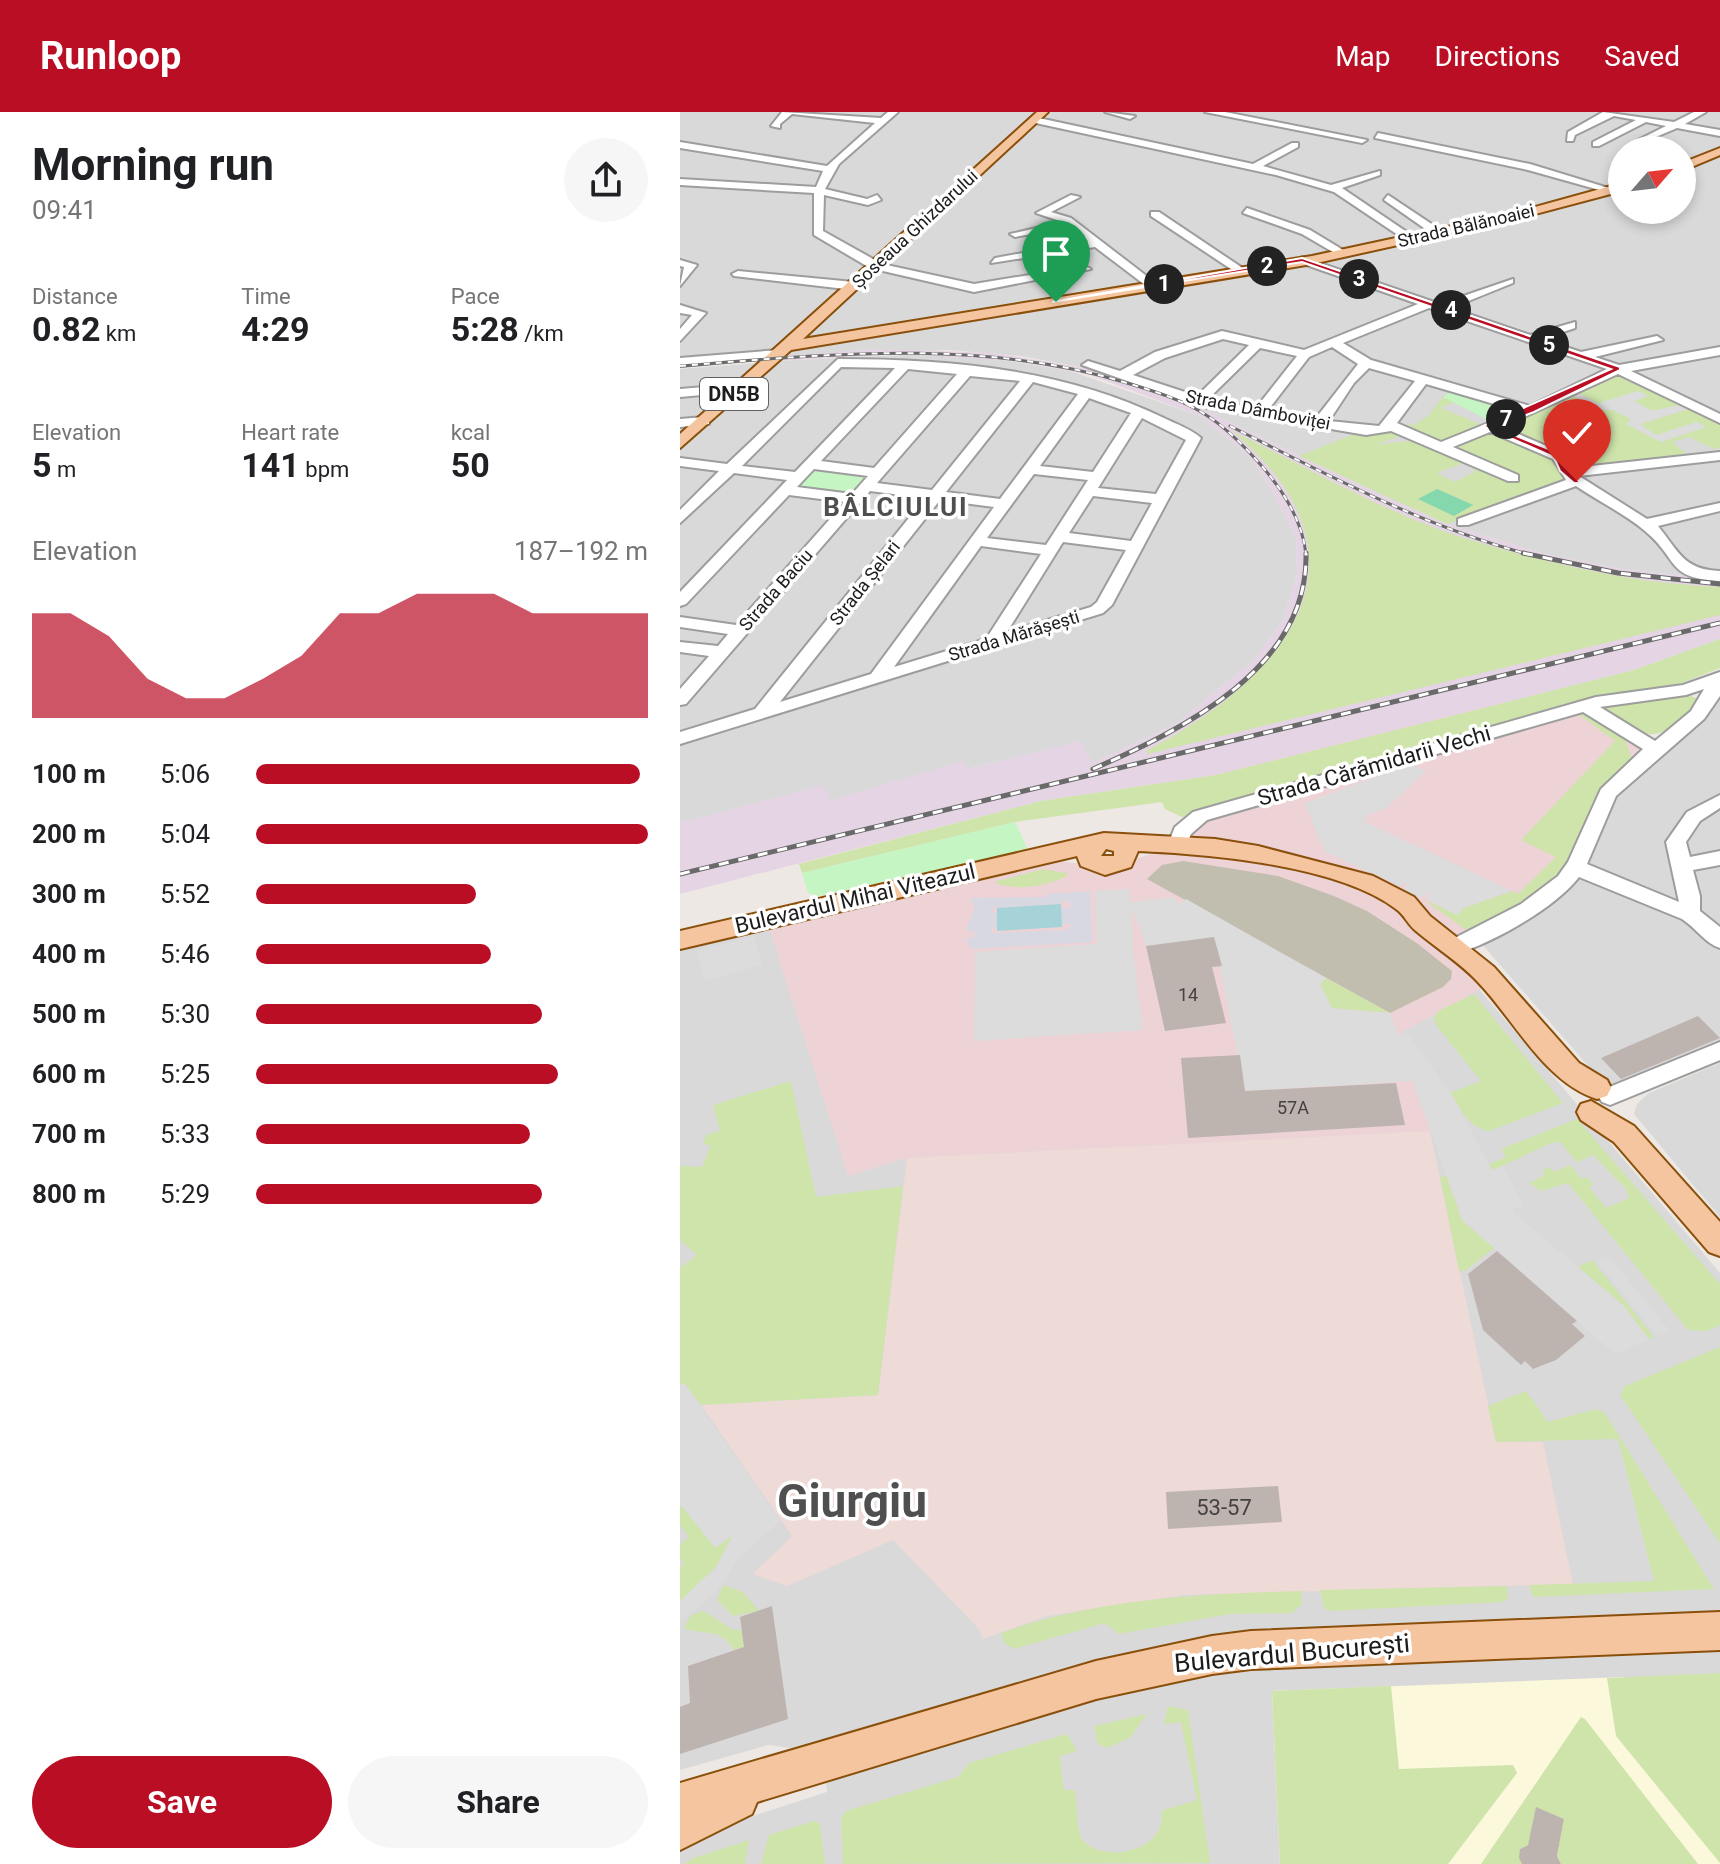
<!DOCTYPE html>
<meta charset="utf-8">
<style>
body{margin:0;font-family:Roboto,sans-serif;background:#f6f6f6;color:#202124;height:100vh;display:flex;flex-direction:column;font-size:30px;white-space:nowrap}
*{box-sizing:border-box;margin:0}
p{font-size:26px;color:#757577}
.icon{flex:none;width:44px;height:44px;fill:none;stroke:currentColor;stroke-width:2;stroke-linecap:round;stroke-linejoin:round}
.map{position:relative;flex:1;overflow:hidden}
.side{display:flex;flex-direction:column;background:#fff;width:680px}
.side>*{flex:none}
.needle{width:52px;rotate:62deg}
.fabs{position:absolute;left:928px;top:24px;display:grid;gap:16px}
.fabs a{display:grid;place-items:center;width:88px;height:88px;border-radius:50%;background:#fff;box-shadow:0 4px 12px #0003;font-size:40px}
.pin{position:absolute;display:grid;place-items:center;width:68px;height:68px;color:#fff;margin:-82px -34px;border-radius:50% 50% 50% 0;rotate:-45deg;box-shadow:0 0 8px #0007}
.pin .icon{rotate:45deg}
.km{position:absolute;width:40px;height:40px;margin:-20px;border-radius:50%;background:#222;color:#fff;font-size:22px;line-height:40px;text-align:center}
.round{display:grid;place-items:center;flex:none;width:84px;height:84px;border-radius:42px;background:#f6f6f6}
.head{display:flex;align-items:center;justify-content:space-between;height:136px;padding:0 32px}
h1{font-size:44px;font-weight:700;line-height:60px}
.stats{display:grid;grid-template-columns:repeat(3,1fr);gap:12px;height:136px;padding:8px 32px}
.stats div{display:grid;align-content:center}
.stats b{font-size:34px;font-weight:700}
.stats small{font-size:22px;font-weight:400}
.stats p{font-size:22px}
.chart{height:224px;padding:16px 32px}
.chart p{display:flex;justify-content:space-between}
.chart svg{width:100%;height:144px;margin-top:8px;fill:#ba0e24;opacity:.7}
.cta{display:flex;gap:16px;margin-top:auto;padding:16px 32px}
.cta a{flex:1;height:92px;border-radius:48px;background:#ba0e24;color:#fff;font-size:32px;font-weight:700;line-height:92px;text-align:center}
.cta a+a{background:#f6f6f6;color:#202124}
ul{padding:0 32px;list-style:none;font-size:26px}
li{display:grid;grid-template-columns:128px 96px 1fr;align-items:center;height:60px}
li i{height:20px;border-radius:10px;background:#ba0e24}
header{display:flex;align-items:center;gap:48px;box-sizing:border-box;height:112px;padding:0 40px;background:#ba0e24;color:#fff}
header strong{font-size:38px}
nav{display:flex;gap:44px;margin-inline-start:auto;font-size:28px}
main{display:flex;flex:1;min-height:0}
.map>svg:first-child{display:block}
.residential{fill:#dad9d9}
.commercial{fill:#edd3d5}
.industrial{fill:#e5d5e4}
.education{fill:#fcf8dc}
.military{fill:#eedad6}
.construction{fill:#c1beaf}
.grass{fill:#cee4ab}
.park{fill:#c4f5c2}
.pitch{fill:#85d7ad}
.parking{fill:#dcdcdc}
.plaza{fill:#d7d8e2;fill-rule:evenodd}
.water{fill:#a6d3d8}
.building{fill:#bdb3af}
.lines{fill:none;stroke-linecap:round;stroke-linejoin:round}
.minor-casing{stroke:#9d9d9d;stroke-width:4}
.major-casing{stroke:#8a500b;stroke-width:4}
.minor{fill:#fff;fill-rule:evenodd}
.major{fill:#f5c5a0;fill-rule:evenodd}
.rail-far1-casing{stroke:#6a6a6a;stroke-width:3}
.rail-casing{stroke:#6a6a6a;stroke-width:5}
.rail-far1{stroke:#fff;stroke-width:2;stroke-dasharray:6;stroke-linecap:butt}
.rail{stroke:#fff;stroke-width:3;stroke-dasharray:10;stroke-linecap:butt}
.route{fill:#ba0e24;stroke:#fff;stroke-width:2}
.labels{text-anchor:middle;stroke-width:7;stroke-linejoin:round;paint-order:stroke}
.far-street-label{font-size:18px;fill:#1c1c1c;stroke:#fff}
.number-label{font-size:18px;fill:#444241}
.shield{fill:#fff;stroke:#606060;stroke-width:2}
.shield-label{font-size:20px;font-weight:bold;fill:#1c1c1c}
.street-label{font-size:22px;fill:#1c1c1c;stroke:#fff}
.near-number-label{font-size:22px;fill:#444241}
.far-district-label{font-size:26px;font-weight:bold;letter-spacing:2px;fill:#4f4f4f;stroke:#fff}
.near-street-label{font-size:26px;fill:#1c1c1c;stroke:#fff}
.near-town-label{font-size:46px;font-weight:bold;fill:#4f4f4f;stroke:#fff}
</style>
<header>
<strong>Runloop</strong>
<nav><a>Map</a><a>Directions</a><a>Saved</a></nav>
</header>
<main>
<section class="side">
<div class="head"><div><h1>Morning run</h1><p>09:41</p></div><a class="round"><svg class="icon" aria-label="share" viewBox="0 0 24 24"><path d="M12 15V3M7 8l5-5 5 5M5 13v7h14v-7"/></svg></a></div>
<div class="stats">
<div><p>Distance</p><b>0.82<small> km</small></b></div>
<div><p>Time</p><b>4:29</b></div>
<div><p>Pace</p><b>5:28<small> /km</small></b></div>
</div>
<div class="stats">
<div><p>Elevation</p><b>5<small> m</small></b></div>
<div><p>Heart rate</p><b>141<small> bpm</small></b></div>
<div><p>kcal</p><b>50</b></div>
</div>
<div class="chart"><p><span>Elevation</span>187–192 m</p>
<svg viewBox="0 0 160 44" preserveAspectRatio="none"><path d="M0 44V12L10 12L20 19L30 32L40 38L50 38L60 32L70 25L80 12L90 12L100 6L110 6L120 6L130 12L140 12L150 12L160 12V44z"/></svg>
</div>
<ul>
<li><b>100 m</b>5:06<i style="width:98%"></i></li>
<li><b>200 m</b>5:04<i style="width:100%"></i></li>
<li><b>300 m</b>5:52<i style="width:56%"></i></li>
<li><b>400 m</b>5:46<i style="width:60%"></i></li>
<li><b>500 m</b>5:30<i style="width:73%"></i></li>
<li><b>600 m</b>5:25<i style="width:77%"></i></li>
<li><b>700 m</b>5:33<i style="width:70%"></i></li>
<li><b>800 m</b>5:29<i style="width:73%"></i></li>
</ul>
<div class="cta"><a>Save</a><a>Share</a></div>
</section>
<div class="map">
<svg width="1040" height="1752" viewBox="0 0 1040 1752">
<rect width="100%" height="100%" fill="#ede8e3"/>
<g class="residential">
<polygon points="0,0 359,0 93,239 0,247"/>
<polygon points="372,0 1040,0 1040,37 1002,53 1002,38 942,38 942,73 660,139 127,226 127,221"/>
<polygon points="1040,41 1040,468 942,457 862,441 776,415 709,387 529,300 416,258 341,244 270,238 104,244 111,237 376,194 832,107 942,79 942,98 1002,98 1002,58"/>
<polygon points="246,242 311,246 390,259 520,304 569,344 589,373 616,426 617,462 603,508 574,548 496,612 413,651 399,630 287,657 283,650 151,689 143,674 0,711 0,337 97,249"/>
<polygon points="79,251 0,321 0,257"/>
<polygon points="1040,584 1040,934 936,973 923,971 801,831 897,766 910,746 933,686 1023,606"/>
<polygon points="476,746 782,857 1040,1161 1040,1752 0,1752 0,1732 35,1716 147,1680 141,1627 110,1636 88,1633 0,1658 0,835 333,755"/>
<polygon points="1040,951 1040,1105 954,1002 957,992 969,981"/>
</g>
<polygon class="commercial" points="905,594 974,636 930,679 884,770 776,834 812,871 722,920 727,951 750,1019 227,1046 168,1064 86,807 348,746 414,753 443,751 498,733 505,714"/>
<polygon class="industrial" points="195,237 315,241 416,258 529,300 709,387 776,415 862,441 942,457 1040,468 1040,527 954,558 536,663 361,689 0,782 0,711 143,673 151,688 283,649 288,657 400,629 413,651 496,612 574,548 603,508 617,462 616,426 589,373 569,344 520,304 410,263 336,249 220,242 97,249 104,244"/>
<polygon class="education" points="944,1565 1040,1710 1040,1752 600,1752 592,1579"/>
<polygon class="military" points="750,1019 816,1330 863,1330 893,1472 505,1483 367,1504 303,1527 298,1516 213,1428 107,1474 73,1462 112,1424 21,1293 198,1283 227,1046"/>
<polygon class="construction" points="503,749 598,764 654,784 687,799 738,832 772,859 771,867 763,875 710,901 467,767 482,753"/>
<g class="grass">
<polygon points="939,262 999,293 975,300 953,289 967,283 958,279 921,293 898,281"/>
<polygon points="893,283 919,298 933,297 951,307 948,312 981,330 1025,315 1016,310 976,324 960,312 1008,297 1040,313 1040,336 1034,337 1009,325 992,330 1011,346 889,359 887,352 819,317 820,313"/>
<polygon points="763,285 774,290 761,296 800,312 763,330 721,314 722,312 734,313 748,304"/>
<polygon points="715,318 723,323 695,333 737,328 786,350 757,361 775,370 796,359 792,357 801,356 775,334 800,321 813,320 810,322 871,347 875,346 879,357 891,368 767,412 619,344 680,320"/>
<path d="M552,319C625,354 696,396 772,422C858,450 950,471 1040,475V503L468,642L466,639C606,566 705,447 552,319Z"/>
<polygon points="1040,527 1040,556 994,574 888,591 502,705 485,697 482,690 335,710 122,761 119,752 361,689 536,663 954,558"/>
<path d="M1002,581L1016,586L1020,593C969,634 974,629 920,595Z"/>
<polygon points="902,600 944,626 952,646 920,680 887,749 875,765 858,781 796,817 785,817 744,788 777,802 784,796 832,779 838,782 876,745 841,728 935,629 898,602 888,601"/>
<path d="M363,757L387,761V764C366,774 336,780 314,770Z"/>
<polygon points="646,866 710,901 652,897 640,872"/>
<path d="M794,882L883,991L809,1019C787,1015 782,998 770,981L801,969L756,913L754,906L758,899Z"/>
<polygon points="111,969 136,1085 223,1074 198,1283 21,1293 4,1271 0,1273 0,1156 17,1143 0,1128 0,1054 22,1055 31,1033 23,1032 26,1023 40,1019 33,993"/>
<polygon points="897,1007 1040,1172 1040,1213 1027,1219 1008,1218 888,1071 861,1079 849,1071 865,1063 862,1059 870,1055 874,1060 890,1053 902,1067 907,1065 913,1072 909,1075 926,1096 949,1086 946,1077 913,1043 897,1050 880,1030 871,1031 812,1059 809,1052 826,1045 821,1037"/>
<polygon points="769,1064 782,1108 814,1136 785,1159 779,1159 760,1065"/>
<polygon points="912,1148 974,1225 969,1227 943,1193 898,1155"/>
<polygon points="1040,1235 1040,1431 940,1283 945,1274"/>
<polygon points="846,1279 868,1310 916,1297 925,1301 1034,1477 853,1485 849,1473 974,1469 938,1327 816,1330 808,1294"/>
<polygon points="0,1392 35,1435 53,1422 36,1455 0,1489 0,1455 4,1451 0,1446 0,1433 9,1425 0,1413"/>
<polygon points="43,1473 63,1480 79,1499 53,1504 37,1488"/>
<polygon points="827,1474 828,1486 822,1490 650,1499 644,1496 640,1478"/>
<path d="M622,1479V1492L612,1501L550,1502L439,1522L425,1511L333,1537L324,1530L321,1521C417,1486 521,1482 622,1479Z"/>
<path d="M24,1499L53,1518H62L64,1535L54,1538C39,1514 25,1525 4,1516L11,1503Z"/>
<polygon points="1040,1561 1040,1751 936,1624 927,1566"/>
<polygon points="711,1574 719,1657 833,1653 837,1661 768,1752 600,1752 592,1579"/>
<path d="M488,1594L508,1598L530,1751L163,1752L161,1706L166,1699L278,1665L289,1651L387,1622L397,1639L380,1644L384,1678H395C397,1693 396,1713 402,1727C420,1752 488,1741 481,1699L517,1688L501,1610L484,1612Z"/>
<polygon points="467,1602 450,1626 427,1636 418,1632 414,1614"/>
<polygon points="901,1605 905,1607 1018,1752 881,1752 877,1744 884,1707 857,1696 848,1733 840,1737 842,1752 801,1752"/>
<polygon points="134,1709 140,1712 145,1752 81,1752 89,1723"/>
<polygon points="69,1728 65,1752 4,1752 11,1747"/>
</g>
<g class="park">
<polygon points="773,278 837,298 808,308 763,285"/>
<polygon points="135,355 190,362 172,384 115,376"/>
<polygon points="335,710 348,738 139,784 128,781 122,761"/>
</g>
<polygon class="pitch" points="757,377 793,393 774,404 738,387"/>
<g class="parking">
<polygon points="958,279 968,284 954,289 972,299 999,293 1008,297 960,312 976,323 1017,310 1026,315 981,330 946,312 951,307 933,298 919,298 893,283 898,281 921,293 919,291"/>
<polygon points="731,652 746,659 706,696 686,704 685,710 832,779 784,796 777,803 746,787 750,782 736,785 725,779 726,770 719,774 644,739 625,691"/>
<polygon points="449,777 451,790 493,785 499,792 506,787 646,866 640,873 652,896 710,901 718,923 729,923 774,986 812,1058 823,1054 844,1093 833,1097 835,1102 943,1193 969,1227 935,1242 782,1108 733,969 565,979 534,826 466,834 452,795 453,840 463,918 294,929 295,840 417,832 415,779"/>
<polygon points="74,824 82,853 24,869 17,839"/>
<polygon points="929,1144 989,1218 977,1224 917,1149"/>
<polygon points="4,1271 100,1409 58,1447 36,1481 0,1510 0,1489 36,1455 53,1423 35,1436 0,1392 0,1273"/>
</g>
<path class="plaza" d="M410,779L412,830L291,837L286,826L295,825L294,819H286L295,795L291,786L366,785L367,782ZM382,788L391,791V796H381L382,812H392L387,818L312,821L311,817L317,816V800H312L315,793L317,796L381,792Z"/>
<polygon class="water" points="381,792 382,815 317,819 317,796"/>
<g class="building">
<polygon points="534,825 542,854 532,855 546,911 485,919 466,834"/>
<polygon points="1018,904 1040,926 941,967 921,946"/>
<polygon points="560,943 565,979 716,971 725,1013 508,1026 501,946"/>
<polygon points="817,1139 897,1209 892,1212 905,1224 876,1248 853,1257 845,1249 841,1253 803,1218 788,1162"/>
<polygon points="598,1374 602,1410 488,1417 486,1380"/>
<polygon points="92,1494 108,1607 0,1642 0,1595 10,1591 8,1554 64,1535 60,1505"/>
<polygon points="856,1695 884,1707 877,1744 881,1752 842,1752 839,1746 840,1737 848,1733"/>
</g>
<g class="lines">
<g class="minor-casing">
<g id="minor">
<polygon points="102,0 201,6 208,0 218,0 159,52 145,77 187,87 197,83 201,88 188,93 144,83 143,119 202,152 294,172 405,154 411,157 294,180 190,156 134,123 134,81 0,73 0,67 136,75 143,59 0,36 0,30 147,54 195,11 112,2 100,12 100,16 91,14"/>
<polygon points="425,0 455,4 450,7"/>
<polygon points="525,0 545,0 687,28 682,31"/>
<polygon points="923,0 994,10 1014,0 1026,0 1005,12 1040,18 1040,24 997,16 950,36 950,32 986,14 966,10 919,34 913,34 913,30 956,8 934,4 895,23 893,29 887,29 888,20"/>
<polygon points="354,5 573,52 612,31 618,31 618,35 583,54 651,73 700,59 700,63 662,76 737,127 727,129 654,80 596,63 351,10"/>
<polygon points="698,21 850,52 935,78 930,81 848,58 695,26"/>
<polygon points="391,83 400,85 371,100 391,106 477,172 477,176 469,176 415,135 311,151 315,146 408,129 390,115 335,125 330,122 383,110 356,101"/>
<polygon points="708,83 762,119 762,123 754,123 704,88"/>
<polygon points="567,96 630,118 668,141 658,143 622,122 563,101"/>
<polygon points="471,100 479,100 567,159 557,161 471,104"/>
<path d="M622,145L760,192L833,167V171L771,196L850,223L895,210V216L862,227L901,240L977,224L983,228L915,245L939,253L1040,235V243L951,259L1040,302V311L938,262L822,315L883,341L893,356L1040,340V348L899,364L967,407L1040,391V399L978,414C999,440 1004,458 1040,459V469C985,466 1000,448 965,419C945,402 918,389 896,374L788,413H778V407L886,368L873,347L810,320L773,335L838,363V369H828L711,319L686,323L518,294L402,253L408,249L440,259L475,240L542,219L624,238L738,192L618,150ZM749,196L927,257L850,294L691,248L663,231ZM543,227L569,233L517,284L453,263L485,246ZM652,235L678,252L636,306L588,298L629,245ZM580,236L617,244L576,296L528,287ZM689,256L735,269L699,314L649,309L674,271ZM746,272L838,299L761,330L717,311Z"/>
<polygon points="0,148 17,153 0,174 4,155 0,154"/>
<polygon points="58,159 174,170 180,174 174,178 54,164 52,162"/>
<polygon points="0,193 26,201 0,229 0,217 12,203 0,201"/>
<polygon points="99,238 105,242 103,245 0,254 0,246"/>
<path d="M158,247C269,247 384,257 484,306C496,312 511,317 521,326L432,493L423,501L0,632V620L75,597L245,386L190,379L6,592L0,593V577L29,544L0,540V530L38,534L48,522L0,515V505L56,513L165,390L109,383L6,492L0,494V480L107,368L54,361L0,411V398L39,359L0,354V346L47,352ZM161,255L215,256L115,360L62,354ZM228,257L277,262L194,356L141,349ZM290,264L340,269L252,378L197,371ZM353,270L398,282L320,387L266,380ZM409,286L451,301L413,360L360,354ZM462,306L506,328L476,382L418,376ZM134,357L188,364L172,382L117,375ZM354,362L408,368L366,433L307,426ZM413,384L472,391L451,429L389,421ZM260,388L314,395L191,562L100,590ZM383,430L446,438L417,490L411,495L327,520ZM301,434L361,442L306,527L214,555Z"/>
<polygon points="60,272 65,273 65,279 0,285 0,277"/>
<polygon points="24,305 29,306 29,312 0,315 0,307"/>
<path d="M1040,560V584L1024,607L936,684L907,752L999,790L986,730L1007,700L1040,683V696L1020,709L1006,730L1010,745L1040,739V753L1013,758L1020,784V799L1040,815V836C1026,832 1015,815 1002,807L899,765C875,796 813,831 775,842L764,835L767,830L841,792L878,764L888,750L921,677L963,637L903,600L527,708L511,722L505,737H491L488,732L495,715L513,700L916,585L1003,573ZM1024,577L1011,599L975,629L920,595L1006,583Z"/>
<polygon points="1040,930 1040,948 930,993 922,990 918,984 922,978"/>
</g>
</g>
<g class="major-casing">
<g id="major">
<polygon points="357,0 368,0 123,227 632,144 837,100 942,71 942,79 840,106 632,152 111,238 0,336 0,322"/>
<polygon points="1040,36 1040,43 1002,59 1002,51"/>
<path d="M424,721L535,727L578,734L693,764L734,785L750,804L814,855L899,951L927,968L931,976L927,984L917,987C864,970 834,907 797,869C779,850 756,836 736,819C728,813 724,802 716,797C658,753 529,742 458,739L451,755L425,763L401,754L397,744L0,837V819ZM426,737L434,739V744H421Z"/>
<polygon points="911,989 954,1014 1040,1110 1040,1144 1029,1140 934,1030 901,1008 897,1000 901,992"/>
<polygon points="1040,1500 1040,1538 571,1557 532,1562 416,1587 77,1690 72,1702 0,1738 0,1671 416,1549 532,1524 571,1519"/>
</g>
</g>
<use href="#minor" class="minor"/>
<use href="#major" class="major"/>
<g class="rail-far1-casing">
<g id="rail-far1">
<path d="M0,254C149,242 302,226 447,271C474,279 503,288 526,303C547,316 564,334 580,352C602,377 623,409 626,443"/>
<path d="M550,314C648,363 744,415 851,443"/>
</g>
</g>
<g class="rail-casing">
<g id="rail">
<polyline points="843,441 938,461 1040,472"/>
<path d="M413,657C502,618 629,556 626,441"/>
<polyline points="0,762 1040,511"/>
</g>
</g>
<use href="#rail-far1" class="rail-far1"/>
<use href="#rail" class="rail"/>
</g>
<polygon class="route" points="622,146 940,255 940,258 854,300 814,315 881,342 900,371 894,371 880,359 874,345 803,314 931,257 622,150 372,190"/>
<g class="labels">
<g class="far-street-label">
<text transform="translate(786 114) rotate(-13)" y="6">Strada Bălănoaiei</text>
<text transform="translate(235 117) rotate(-43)" y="6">Șoseaua Ghizdarului</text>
<text transform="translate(578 298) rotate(11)" y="6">Strada Dâmboviței</text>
<text transform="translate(185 471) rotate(-52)" y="6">Strada Șelari</text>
<text transform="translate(96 478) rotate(-49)" y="6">Strada Baciu</text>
<text transform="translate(334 524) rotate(-17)" y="6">Strada Mărășești</text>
</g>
<g class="number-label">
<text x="508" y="889">14</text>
<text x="613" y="1002">57A</text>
</g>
<rect class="shield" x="20" y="266" width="68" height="32" rx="6"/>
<g class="shield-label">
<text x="54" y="289">DN5B</text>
</g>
<g class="street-label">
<text transform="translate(694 653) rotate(-16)" y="8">Strada Cărămidarii Vechi</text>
<text transform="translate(175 786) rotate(-13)" y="8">Bulevardul Mihai Viteazul</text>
</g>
<g class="near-number-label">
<text x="544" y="1403">53-57</text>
</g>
<g class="far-district-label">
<text x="216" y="404">BÂLCIULUI</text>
</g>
<g class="near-street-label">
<text transform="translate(612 1541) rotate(-5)" y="9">Bulevardul București</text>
</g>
<g class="near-town-label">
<text x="172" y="1405">Giurgiu</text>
</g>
</g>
</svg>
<div class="fabs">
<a><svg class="needle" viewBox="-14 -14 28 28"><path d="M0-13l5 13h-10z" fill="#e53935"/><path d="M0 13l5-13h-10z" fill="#757577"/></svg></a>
</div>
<div class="pin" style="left:376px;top:190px;background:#1e9e55"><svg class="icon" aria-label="arrive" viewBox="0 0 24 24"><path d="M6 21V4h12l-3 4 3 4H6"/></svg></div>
<div class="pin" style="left:897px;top:369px;background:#d93025"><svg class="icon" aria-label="check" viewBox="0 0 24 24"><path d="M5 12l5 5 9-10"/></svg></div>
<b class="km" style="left:484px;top:172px">1</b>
<b class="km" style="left:587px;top:154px">2</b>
<b class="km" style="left:679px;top:167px">3</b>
<b class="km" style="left:771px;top:198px">4</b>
<b class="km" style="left:869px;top:233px">5</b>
<b class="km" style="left:826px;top:307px">7</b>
</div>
</main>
